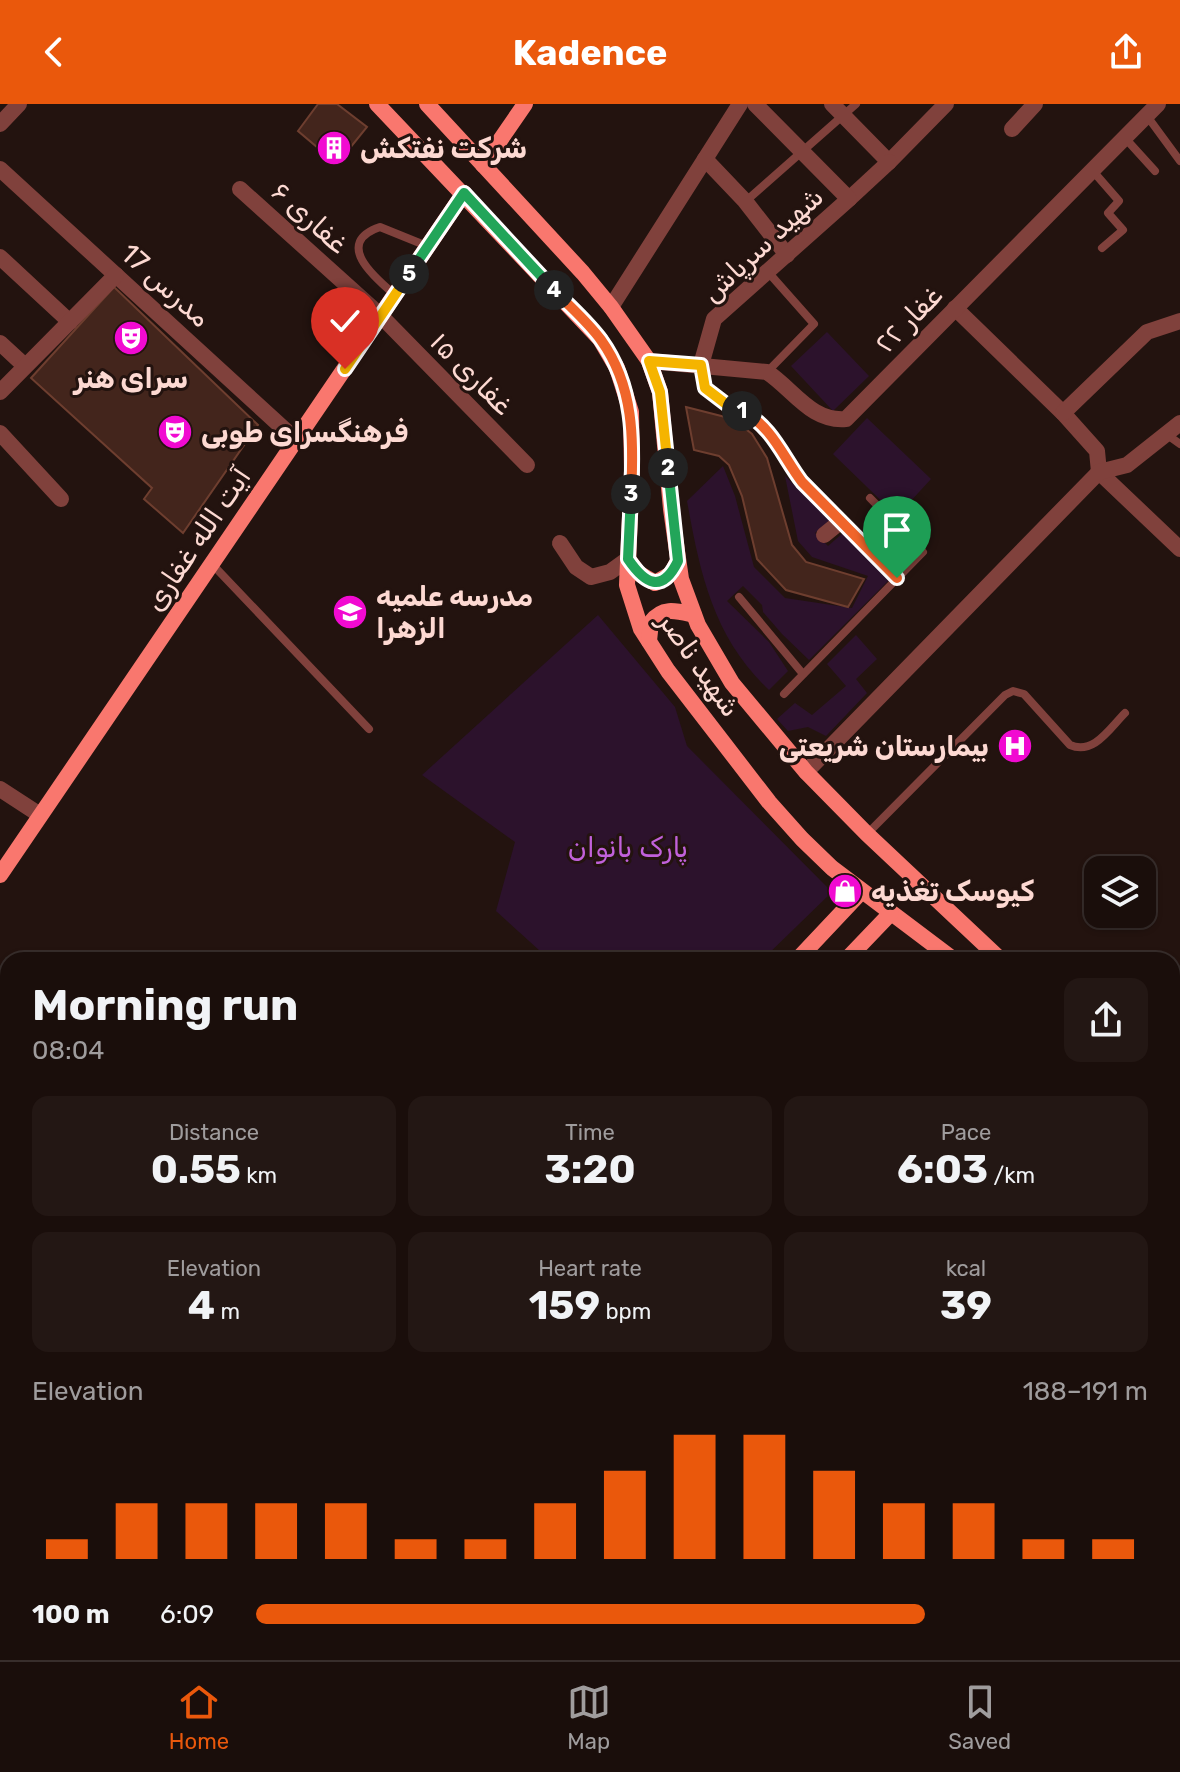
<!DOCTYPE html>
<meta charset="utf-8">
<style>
body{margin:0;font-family:Rubik,Cairo,sans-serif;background:#231714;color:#f1f3f6;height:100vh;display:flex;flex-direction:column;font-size:30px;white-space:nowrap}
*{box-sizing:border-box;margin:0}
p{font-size:26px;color:#9f9c9d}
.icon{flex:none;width:44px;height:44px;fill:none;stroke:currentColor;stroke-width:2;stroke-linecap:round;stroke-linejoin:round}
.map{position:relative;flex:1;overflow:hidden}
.sheet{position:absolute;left:0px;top:848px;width:1180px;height:708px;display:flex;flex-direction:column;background:#1a0e0b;border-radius:24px 24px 0 0;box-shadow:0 2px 6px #0004,0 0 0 2px #382e2c}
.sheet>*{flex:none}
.buttons{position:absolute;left:1084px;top:752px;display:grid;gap:16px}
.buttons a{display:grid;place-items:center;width:72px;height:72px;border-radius:16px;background:#1a0e0b;box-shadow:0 2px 6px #0004,0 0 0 2px #382e2c;font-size:40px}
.pin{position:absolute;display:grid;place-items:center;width:68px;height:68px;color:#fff;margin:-82px -34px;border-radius:50% 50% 50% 0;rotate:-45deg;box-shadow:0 0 8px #0007}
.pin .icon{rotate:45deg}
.km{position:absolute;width:40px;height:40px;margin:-20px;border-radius:50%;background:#222;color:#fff;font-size:22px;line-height:40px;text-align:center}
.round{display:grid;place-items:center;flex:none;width:84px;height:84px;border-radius:16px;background:#231714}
.head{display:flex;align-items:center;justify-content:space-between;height:136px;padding:0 32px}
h1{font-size:44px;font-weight:700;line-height:60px}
.figures{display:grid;grid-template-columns:repeat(3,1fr);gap:12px;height:136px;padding:8px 32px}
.figures div{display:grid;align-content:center;border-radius:16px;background:#231714;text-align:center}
.figures b{font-size:40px;font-weight:700}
.figures small{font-size:22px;font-weight:400}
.figures p{font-size:22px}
.chart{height:224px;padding:16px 32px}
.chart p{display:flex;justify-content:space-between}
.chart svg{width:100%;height:144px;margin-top:8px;stroke:#ea580c;stroke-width:6}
ul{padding:0 32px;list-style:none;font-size:26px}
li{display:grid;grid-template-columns:128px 96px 1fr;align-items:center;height:60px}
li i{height:20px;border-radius:10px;background:#ea580c}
header{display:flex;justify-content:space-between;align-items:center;height:104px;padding:0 32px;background:#ea580c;color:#fff;font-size:36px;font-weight:700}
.dock{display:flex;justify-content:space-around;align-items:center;height:112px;border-top:2px solid #382e2c;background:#1a0e0b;font-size:22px;color:#9f9c9d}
.dock a{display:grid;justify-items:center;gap:4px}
.dock .selected{color:#ea580c}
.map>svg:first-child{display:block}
.green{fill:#2c122c}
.building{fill:#43251c;stroke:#6e3e2f;stroke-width:2}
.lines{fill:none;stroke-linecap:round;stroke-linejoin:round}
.lane{stroke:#80413c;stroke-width:8}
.street{stroke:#80413c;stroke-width:16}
.secondary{stroke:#f9776e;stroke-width:16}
.primary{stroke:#f8c55e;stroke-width:20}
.split-1-casing{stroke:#fff;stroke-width:16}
.split-2-casing{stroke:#fff;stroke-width:16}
.split-3-casing{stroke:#fff;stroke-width:16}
.split-4-casing{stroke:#fff;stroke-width:16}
.split-5-casing{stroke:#fff;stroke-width:16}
.split-6-casing{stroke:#fff;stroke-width:16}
.split-1{stroke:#f0652b;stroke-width:10}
.split-2{stroke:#f5b400;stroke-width:10}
.split-3{stroke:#22a559;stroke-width:10}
.split-4{stroke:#f0652b;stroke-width:10}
.split-5{stroke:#22a559;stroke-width:10}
.split-6{stroke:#f5b400;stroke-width:10}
.labels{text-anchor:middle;stroke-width:6;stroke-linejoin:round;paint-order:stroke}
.poi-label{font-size:28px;font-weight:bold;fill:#fdd9d2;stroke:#23130f;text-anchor:start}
.street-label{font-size:28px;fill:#fdd9d2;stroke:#23130f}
.park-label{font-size:28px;fill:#c161da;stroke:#23130f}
</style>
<header><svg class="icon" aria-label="back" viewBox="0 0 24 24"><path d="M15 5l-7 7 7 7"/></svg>Kadence<svg class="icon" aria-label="share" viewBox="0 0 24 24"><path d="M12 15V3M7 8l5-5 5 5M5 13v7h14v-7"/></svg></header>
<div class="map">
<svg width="1180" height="1556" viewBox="0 0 1180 1556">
<rect width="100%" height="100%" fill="#23130f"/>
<g class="green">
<polygon points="827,228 869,272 833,307 791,262"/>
<polygon points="867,314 931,375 897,412 833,350"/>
<path d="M723,362L735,392L754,463L785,494L852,504L868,472L812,453L798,437L785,372L830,416L815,429L828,442L844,428L890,475L809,556L782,530L763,508L762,501L743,482L727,497L769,538L788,567L769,586C713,533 700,469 687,397Z"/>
<polygon points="598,511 675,603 687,642 832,788 762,856 550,856 496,807 515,738 422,671"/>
<polygon points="856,531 877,555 856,575 867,589 826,632 808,623 788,627 777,615 795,599 812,611 846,582 827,560"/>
</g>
<g class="building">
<polygon points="318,0 337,0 367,23 337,60 298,27"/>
<polygon points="114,183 258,321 183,429 144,395 152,384 31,274"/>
<polygon points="686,303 733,315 752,330 767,354 792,441 806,458 864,475 848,503 786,486 757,455 742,392 729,361 719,352 694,346"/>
<polygon points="12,1548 37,1548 47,1556 6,1556"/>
<polygon points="237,1548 682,1548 677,1556 240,1556"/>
</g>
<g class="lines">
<g class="lane">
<polyline points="1147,12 1180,57"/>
<polyline points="1125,34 1155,67"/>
<polyline points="1092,66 1119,97 1108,109 1123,126 1102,144"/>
<polyline points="746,97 856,0"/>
<path d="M395,191C375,174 333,139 380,123L427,142"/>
<path d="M701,262L705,284C725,300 749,309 767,326C782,341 790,361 802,378L897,474"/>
<polyline points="767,268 814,220 768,168"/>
<polyline points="1166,330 1180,340"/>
<polyline points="212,460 369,625"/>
<polyline points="739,493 803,570"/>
<polyline points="784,590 923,448 870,394"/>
<path d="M867,730L1005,591L1013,587L1024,590L1070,641C1094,651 1109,625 1125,609"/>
<polyline points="1172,1174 1180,1180"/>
<polyline points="0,1508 8,1514"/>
<polyline points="57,1548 68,1556"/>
</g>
<g class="street">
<polyline points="832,0 889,58 946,0"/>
<polyline points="0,20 19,0"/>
<polyline points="1012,25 1035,0"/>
<polyline points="705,55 745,97 787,151"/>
<polyline points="0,65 296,336"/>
<polyline points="240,85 381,212 527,361"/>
<polyline points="849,95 889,58"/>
<polyline points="0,153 70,218"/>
<polyline points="611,203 740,0"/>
<polyline points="955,204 1063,309 1097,347 1099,368 1180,445"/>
<polyline points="0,239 25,262"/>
<path d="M649,257L767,268C794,286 811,318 846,315L1158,0"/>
<polyline points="701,261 714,215 849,95 755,0"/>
<polyline points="0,288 116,171"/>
<polyline points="1063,309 1147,228 1180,217"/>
<polyline points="0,329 61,395"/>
<polyline points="824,431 840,418"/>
<polyline points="560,439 576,463 591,473 610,468 628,455"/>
<polyline points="806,668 1099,368 1127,361 1180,319"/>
<polyline points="0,685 40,711"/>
<polyline points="1172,1427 1180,1432"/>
</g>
<g class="secondary">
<polyline points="377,0 600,235 617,264 631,308 632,367 627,481 641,525 668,567 769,698 802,735 832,764 954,856"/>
<polyline points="427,0 583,169 611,203 649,257 660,288 671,405 681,475 698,521 732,579 806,668 867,730 1001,856"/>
<polyline points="483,61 525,0"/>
<polyline points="628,455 638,469 655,479 671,470 678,457"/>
<path d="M649,537L651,518C663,502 677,507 694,511"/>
<polyline points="0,771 464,89"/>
<polyline points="797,856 862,787"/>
<polyline points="846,856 891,809"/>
<polyline points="1172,887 1180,880"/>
<polyline points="1172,932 1180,921"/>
<polyline points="1172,1020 1180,1028"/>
<polyline points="1172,1059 1180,1066"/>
<polyline points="902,1548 915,1556"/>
<polyline points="127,1556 135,1548"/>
</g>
<g class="primary">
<polyline points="0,1444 8,1449"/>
<polyline points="0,1480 8,1486"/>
<polyline points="99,1548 110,1556"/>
<polyline points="152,1548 164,1556"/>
<polyline points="219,1548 221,1556"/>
</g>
</g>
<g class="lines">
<g class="split-1-casing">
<path id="split-1" d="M742,307C772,322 783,353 802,378L897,474"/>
</g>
<g class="split-2-casing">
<polyline id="split-2" points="668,364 660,288 649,257 701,261 705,284 726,300 742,307"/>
</g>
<g class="split-3-casing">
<path id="split-3" d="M631,390L628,455C645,480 662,490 678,457L668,364"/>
</g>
<g class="split-4-casing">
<path id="split-4" d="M554,186C569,202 588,218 601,236C634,282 634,336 631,390"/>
</g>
<g class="split-5-casing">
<polyline id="split-5" points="409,170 464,89 554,186"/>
</g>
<g class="split-6-casing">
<polyline id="split-6" points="345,265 409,170"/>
</g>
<use href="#split-1" class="split-1"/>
<use href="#split-2" class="split-2"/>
<use href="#split-3" class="split-3"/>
<use href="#split-4" class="split-4"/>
<use href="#split-5" class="split-5"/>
<use href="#split-6" class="split-6"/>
</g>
<defs>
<g id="building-disc" transform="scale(1.8)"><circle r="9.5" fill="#f10ad1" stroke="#23130f"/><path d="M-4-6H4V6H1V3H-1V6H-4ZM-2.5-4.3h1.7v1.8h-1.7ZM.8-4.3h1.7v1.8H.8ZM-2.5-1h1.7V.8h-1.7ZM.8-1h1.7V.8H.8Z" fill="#fff"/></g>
<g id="theatre-disc" transform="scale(1.8)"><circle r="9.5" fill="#f10ad1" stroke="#23130f"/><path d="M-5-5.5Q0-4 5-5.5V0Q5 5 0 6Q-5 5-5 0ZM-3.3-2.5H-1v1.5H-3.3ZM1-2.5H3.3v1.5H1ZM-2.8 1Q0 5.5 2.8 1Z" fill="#fff"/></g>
<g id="university-disc" transform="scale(1.8)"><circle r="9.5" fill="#f10ad1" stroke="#23130f"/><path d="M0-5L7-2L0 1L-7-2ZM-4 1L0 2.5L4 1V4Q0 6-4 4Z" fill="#fff"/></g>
<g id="hospital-disc" transform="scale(1.8)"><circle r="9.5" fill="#f10ad1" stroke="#23130f"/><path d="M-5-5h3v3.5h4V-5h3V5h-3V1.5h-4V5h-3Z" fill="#fff"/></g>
<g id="shop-disc" transform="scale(1.8)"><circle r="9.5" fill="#f10ad1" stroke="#23130f"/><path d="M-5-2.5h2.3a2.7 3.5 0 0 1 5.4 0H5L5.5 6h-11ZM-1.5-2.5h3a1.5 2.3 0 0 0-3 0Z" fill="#fff"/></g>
</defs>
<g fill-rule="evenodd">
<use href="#building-disc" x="334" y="44"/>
<use href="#theatre-disc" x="131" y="234"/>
<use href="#theatre-disc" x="175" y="328"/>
<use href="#university-disc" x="350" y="508"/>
<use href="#hospital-disc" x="1015" y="642"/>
<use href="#shop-disc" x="845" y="787"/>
</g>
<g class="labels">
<g class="poi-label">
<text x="360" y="54">شرکت نفتکش</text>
<text x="131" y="284" text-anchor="middle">سرای هنر</text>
<text x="201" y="338">فرهنگسرای طوبی</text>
<text x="376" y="502">مدرسه علمیه<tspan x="376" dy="32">الزهرا</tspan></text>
<text x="989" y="652" text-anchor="end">بیمارستان شریعتی</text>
<text x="871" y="797">کیوسک تغذیه</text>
</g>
<g class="street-label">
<text transform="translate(310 113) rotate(42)" y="10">غفاری ۶</text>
<text transform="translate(762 140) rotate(-43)" y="10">شهید سرپاش</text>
<text transform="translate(166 181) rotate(42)" y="10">مدرس 17</text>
<text transform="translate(908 215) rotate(-45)" y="10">غفار ۲۲</text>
<text transform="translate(472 269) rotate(45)" y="10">غفاری ۱۵</text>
<text transform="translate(197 435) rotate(-56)" y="10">آیت الله غفاری</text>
<text transform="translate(700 560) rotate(55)" y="10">شهید ناصر</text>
</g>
<g class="park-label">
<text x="628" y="753">پارک بانوان</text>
</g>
</g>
</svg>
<div class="buttons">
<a><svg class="icon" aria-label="layers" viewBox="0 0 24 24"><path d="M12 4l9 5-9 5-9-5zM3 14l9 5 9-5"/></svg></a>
</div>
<div class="pin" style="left:897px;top:474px;background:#1e9e55"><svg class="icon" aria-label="arrive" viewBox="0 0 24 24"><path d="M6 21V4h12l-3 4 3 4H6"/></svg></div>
<div class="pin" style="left:345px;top:265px;background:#d93025"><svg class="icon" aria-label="check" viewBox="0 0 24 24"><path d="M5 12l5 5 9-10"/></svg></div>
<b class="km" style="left:742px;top:307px">1</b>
<b class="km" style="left:668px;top:364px">2</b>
<b class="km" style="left:631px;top:390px">3</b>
<b class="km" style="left:554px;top:186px">4</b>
<b class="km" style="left:409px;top:170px">5</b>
<section class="sheet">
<div class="head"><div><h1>Morning run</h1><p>08:04</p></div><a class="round"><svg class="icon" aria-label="share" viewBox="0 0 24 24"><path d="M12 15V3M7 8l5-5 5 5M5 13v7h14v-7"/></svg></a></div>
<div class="figures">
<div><p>Distance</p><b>0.55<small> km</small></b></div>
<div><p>Time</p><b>3:20</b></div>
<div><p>Pace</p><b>6:03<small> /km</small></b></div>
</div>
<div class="figures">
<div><p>Elevation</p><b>4<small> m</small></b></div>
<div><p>Heart rate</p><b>159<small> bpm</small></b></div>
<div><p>kcal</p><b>39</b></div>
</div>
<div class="chart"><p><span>Elevation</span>188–191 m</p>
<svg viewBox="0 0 160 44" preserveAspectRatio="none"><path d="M5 44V38M15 44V27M25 44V27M35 44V27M45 44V27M55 44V38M65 44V38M75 44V27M85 44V17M95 44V6M105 44V6M115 44V17M125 44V27M135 44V27M145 44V38M155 44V38"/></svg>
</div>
<ul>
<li><b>100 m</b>6:09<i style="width:75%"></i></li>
</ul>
</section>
</div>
<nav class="dock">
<a class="selected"><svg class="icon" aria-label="home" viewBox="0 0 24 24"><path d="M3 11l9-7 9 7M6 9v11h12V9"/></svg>Home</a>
<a><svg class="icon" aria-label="map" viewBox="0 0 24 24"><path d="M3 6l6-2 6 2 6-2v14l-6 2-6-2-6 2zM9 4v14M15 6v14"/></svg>Map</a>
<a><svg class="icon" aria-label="saved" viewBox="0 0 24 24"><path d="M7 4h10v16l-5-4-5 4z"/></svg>Saved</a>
</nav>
